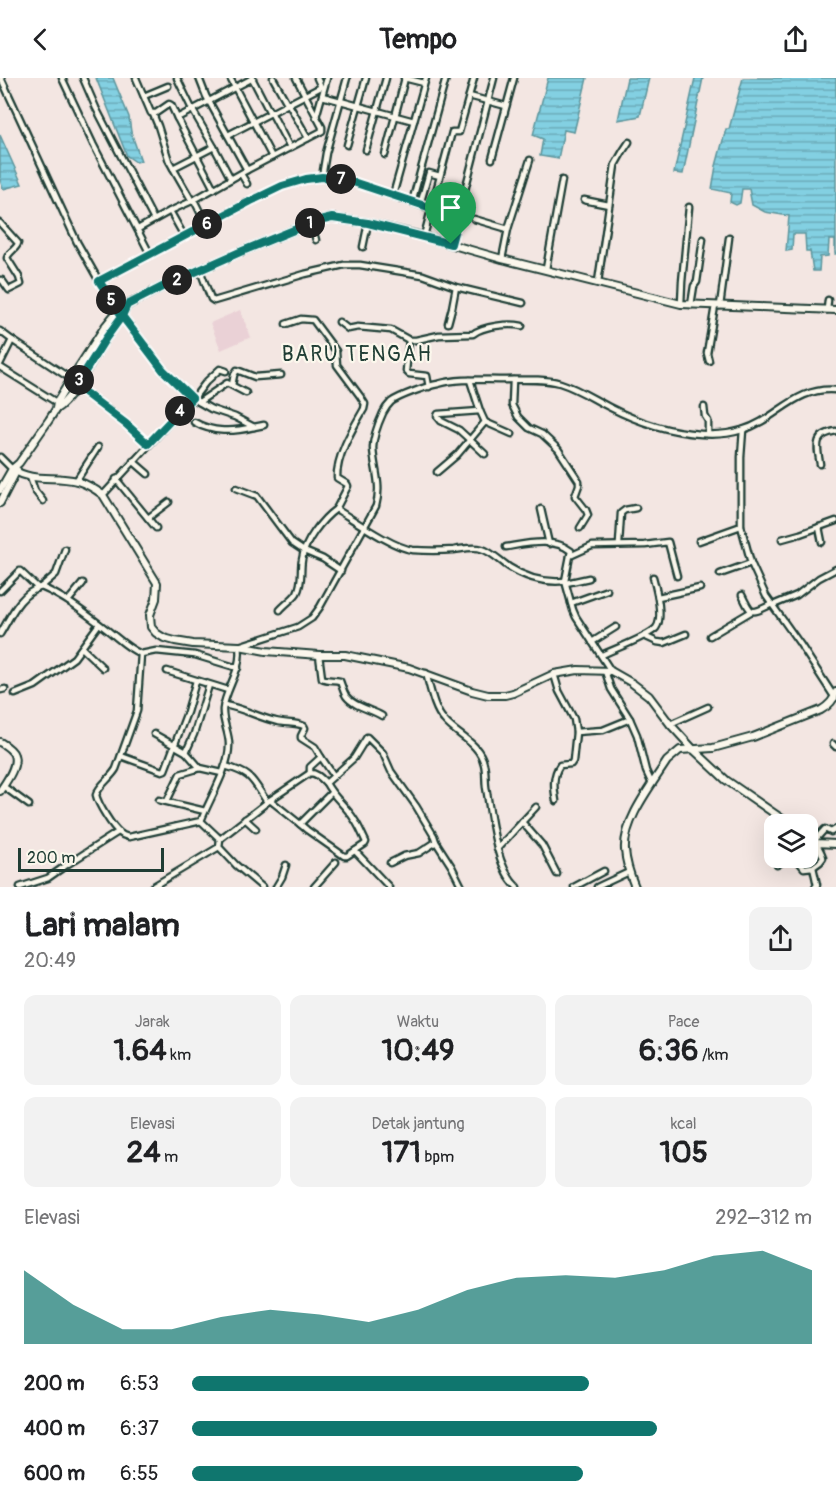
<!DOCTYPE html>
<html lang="id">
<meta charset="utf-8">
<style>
body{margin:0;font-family:Pangolin,sans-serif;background:#f2f2f2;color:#202124;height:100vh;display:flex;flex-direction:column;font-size:22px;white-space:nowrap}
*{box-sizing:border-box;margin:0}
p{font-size:20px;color:#757577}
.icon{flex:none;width:33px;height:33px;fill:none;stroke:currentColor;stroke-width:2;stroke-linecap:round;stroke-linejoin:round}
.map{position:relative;height:809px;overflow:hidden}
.drawer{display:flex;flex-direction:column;background:#fff;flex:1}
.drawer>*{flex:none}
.tools{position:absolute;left:764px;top:736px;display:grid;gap:12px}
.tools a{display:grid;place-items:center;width:54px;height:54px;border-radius:12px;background:#fff;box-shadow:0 6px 24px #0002;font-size:30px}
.scale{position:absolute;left:18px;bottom:15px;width:146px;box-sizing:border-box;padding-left:6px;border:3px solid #1f3d34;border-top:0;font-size:16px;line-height:21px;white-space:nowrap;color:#1f3d34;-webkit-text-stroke:4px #fbf7ec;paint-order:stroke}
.pin{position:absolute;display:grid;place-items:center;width:51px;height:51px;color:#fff;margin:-62px -26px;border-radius:50% 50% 50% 0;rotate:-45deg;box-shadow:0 0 6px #0007}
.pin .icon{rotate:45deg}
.km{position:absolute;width:30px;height:30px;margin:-15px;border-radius:50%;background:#222;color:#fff;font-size:16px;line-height:30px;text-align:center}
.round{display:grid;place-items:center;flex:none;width:63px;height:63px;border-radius:12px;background:#f2f2f2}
.head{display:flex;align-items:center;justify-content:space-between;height:102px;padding:0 24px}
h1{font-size:33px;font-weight:700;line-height:45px}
.stats{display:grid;grid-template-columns:repeat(3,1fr);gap:9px;height:102px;padding:6px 24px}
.stats div{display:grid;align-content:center;border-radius:12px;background:#f2f2f2;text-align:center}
.stats b{font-size:30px;font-weight:700}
.stats small{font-size:16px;font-weight:400}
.stats p{font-size:16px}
.chart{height:168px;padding:12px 24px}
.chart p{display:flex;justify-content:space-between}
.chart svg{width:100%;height:108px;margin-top:6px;fill:#0f766e;opacity:.7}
ul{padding:0 24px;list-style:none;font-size:20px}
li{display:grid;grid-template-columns:96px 72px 1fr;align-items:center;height:45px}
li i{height:15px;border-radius:8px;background:#0f766e}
header{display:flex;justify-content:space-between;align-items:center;height:78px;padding:0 24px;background:#fff;font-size:27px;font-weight:700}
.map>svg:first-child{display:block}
.built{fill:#ead1d6}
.water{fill:url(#water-rules);stroke:#5b959c;stroke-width:1.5}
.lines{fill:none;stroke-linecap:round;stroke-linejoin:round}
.street-casing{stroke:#1f3d34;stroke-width:9}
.secondary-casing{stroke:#1f3d34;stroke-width:10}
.street{stroke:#fbf7ec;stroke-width:4.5}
.secondary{stroke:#fbf7ec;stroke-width:6}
.route-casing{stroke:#fff;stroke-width:12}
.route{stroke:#0f766e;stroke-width:8}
.labels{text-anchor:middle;stroke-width:4.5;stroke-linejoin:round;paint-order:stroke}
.quarter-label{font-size:21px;letter-spacing:1.5px;fill:#1f3d34;stroke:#fbf7ec}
</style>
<header><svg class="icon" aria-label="back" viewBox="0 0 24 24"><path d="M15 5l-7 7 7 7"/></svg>Tempo<svg class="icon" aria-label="share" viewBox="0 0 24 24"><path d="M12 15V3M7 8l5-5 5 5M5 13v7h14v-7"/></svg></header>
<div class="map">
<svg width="836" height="809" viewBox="0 0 836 809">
<defs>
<pattern id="water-rules" width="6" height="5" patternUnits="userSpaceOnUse" patternTransform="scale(1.5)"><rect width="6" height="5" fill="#83d0e2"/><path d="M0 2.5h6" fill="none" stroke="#6baab8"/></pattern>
</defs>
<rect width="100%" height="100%" fill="#f3e6e2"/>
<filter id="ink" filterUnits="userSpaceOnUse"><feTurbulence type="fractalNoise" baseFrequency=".0167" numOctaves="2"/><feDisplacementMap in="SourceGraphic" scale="12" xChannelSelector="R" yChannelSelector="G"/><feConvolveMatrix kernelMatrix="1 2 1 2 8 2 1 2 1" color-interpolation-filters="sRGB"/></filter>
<g filter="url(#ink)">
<polygon class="built" points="240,232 251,259 221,272 210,245"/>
<g class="water">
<polygon points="96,0 113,0 129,39 131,54 141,83 136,84 127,78"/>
<polygon points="548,0 587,0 574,54 564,52 558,81 540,78 543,61 533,57"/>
<polygon points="627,0 649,0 640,38 618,42"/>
<polygon points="695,0 703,0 683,96 674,95"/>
<polygon points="743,0 836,0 836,176 835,176 835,162 829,162 828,178 820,179 819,193 813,193 810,173 806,173 805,156 793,156 792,172 786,173 789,138 765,134 752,127 749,111 742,111 740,125 736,127 730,124 731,115 712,111 716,88 726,51 729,51"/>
<polygon points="0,57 22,106 3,111 0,102"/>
</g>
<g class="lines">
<g class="street-casing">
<g id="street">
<polyline points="1,0 77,164 99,203 118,232 163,292 192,320 103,417"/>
<polyline points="62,0 93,66 150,176"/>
<polyline points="83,0 96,30 154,142 138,151"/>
<polyline points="136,0 151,35 156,35 169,26 171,27 177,40 253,0"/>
<polyline points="199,0 206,18 247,92 322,53 322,49 296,0"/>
<polyline points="230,0 272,79"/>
<polyline points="252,0 270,35"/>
<polyline points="273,0 287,25"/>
<polyline points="404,0 424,5"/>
<polyline points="144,18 168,8"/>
<polyline points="322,18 414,43"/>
<polyline points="469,18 506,28"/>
<polyline points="288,25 308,60"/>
<polyline points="271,34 290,70"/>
<polyline points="153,36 158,48 169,83 192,123 170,133 184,158"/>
<polyline points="316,39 327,0"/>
<polyline points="177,40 214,111"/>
<polyline points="228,57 321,9 317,0"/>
<polyline points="347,67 366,0"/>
<polyline points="214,69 231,101"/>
<polyline points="366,72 386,0"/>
<polyline points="385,77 405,0"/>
<polyline points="492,81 514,0"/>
<polyline points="173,90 214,69 192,31 177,0"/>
<polyline points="241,96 247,106"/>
<polyline points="322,99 326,75 347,0"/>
<polyline points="393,117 426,0"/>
<polyline points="434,121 461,128"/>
<polyline points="194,122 206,146"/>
<polyline points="584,122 609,127"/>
<polyline points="192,123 247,92"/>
<polyline points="412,124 446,0"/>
<polyline points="420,127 429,95 440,98"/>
<polyline points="474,141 508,151"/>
<polyline points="154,142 170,133"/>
<path d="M0,145L18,165C17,171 9,173 7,180L19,199L21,206L9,212L2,202H0"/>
<polyline points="311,145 316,162"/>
<polyline points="424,158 452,54 459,54 474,0"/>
<polyline points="451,166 494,0"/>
<polyline points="363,169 368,145"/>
<polyline points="502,181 508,151 530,82"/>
<polyline points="546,191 562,102"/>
<polyline points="200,192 211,221 214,223 305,196 344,187 360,187 423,197 456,209 523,225"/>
<polyline points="99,203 251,123 282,108 306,101 322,99 344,101 431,131"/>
<polyline points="598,204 615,87 623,73 629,64"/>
<polyline points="681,226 682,204 689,129"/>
<polyline points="691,227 694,208 697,204 703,161"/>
<polyline points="720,228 729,160"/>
<polyline points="827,232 828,222"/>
<path d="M339,244L348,251L358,249L391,252L409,262H416L439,257L473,256C483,248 509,245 522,248"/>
<polyline points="448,245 452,230 456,209"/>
<path d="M286,246L301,241L313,242L336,273L337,287L360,318L365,326L364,331C353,350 336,378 337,400L347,406L348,408L336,431"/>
<polyline points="0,253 12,262 0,286"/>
<polyline points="12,262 71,301"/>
<polyline points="409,262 406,293 409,296 427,298 429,309"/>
<polyline points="709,283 707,275 715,228"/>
<polyline points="0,289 59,326"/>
<polyline points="513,302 512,327 518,339 529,350 542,356 558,371 579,403 579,407 575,418 586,432 588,437 580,450"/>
<polyline points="232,307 234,297 237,292 255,299 281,297"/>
<polyline points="76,308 126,346 148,366"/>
<polyline points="192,320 211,331 235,339 254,349 264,347"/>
<polyline points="193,321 206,304 220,291 226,293"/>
<polyline points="199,324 227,305 246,315"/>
<polyline points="704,329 705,338 708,343 708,356"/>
<polyline points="480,333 438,336 437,338 441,343 459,352 485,376"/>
<path d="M194,344C213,355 233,354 254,349"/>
<polyline points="485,344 512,356"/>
<polyline points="743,352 741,379 741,448 751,485 766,518 800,566 835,620"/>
<polyline points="0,379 12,391"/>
<polyline points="133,383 148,396"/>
<path d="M820,386C817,368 813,357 836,353"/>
<polyline points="437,394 457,377 485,344 480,333 470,302"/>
<polyline points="30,399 35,413 43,423"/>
<polyline points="116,401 156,450"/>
<polyline points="76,403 98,369"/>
<polyline points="236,410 257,418 292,465 304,473 323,481 341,493"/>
<polyline points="541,431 549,466"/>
<polyline points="148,440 169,424"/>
<polyline points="819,449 822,464"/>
<polyline points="782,461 800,456 836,443"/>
<polyline points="699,463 741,448"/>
<polyline points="619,466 621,435 625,432 636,430"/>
<path d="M506,469C525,466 554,459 571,473L570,478"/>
<polyline points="720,496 751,485"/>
<polyline points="566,505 589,500"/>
<polyline points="41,509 56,496 65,471"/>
<polyline points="0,513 20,493 38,510"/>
<path d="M742,517C752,538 751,536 772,526"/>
<polyline points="658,519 700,510"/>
<polyline points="68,523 83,505"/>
<polyline points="571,525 607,512"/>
<polyline points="773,527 797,517 819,500 836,491"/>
<path d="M280,532C285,526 293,521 297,515C303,504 300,493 302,482C304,464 322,441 336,431C354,442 393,470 413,472C426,473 441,473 454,472C463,471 473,468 482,471C492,474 500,483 509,489C526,500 545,505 565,503"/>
<path d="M0,556C11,538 19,516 41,509C65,519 85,535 106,551C118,560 127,570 141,576"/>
<polyline points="644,558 657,564 664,565 686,556"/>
<polyline points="710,558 752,533"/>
<polyline points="592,564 616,549"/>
<polyline points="82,570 103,590"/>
<path d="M141,576L137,633L116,691C111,700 99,707 96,717C98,726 112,749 120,755C123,758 125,758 129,759L201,743C209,722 229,690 229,668C230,656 222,644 223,631C226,609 243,591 239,568L298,549L312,540L320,529L376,428C382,406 374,391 373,370C373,358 378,346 383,335C385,331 388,327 391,324C399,318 427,308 438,306C458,300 481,302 501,302C521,302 542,300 560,305C579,311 593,321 609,329C638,344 668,354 701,356C714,357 729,356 742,352C777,342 795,308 836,312"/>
<polyline points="141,576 156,573 195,577 238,590"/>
<path d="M319,577L322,600C328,603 334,601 340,603C342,608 343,613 346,618C354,629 371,631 382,638"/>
<path d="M602,577C614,571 648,559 656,550C664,540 656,510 653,499"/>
<polyline points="167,593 228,612"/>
<polyline points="605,593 611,611 630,641 637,657 646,693 652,706"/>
<polyline points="611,593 576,539 573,532 565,503 570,478 592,468 645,467 668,464 677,498"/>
<path d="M426,595C430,609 434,632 444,642C457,658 479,664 484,686C486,693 485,701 486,709C491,737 495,789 517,809"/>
<path d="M554,596L559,613L574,641L576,654L573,683L571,686L560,687C552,698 554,711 556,723"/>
<polyline points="1,612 5,611"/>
<polyline points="15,616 35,608 74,580 99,546"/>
<path d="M224,627C243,630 257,639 275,643C285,646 295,644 304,648L305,650L301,658V660L315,669L321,679L310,689V695"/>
<polyline points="670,646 708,629"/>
<polyline points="576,654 603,652 630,641"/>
<polyline points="154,656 186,674 200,690 222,695"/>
<polyline points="833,666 836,669"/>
<polyline points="186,674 194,656 209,607"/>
<polyline points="121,678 162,693 165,692 187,634 196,603"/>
<polyline points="321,679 334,698"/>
<path d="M225,688C253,696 252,701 267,724"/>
<polyline points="3,708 29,727"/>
<polyline points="159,722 205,733"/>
<path d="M270,722L310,695C317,695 321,700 326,705"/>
<polyline points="167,723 180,696 200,690"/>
<polyline points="245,741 256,751"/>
<polyline points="201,743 220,761 219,769 236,787 262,809"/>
<polyline points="522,744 542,767 557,796"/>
<path d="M300,746L307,752L344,778H347L365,766L366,764C362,756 359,748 354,741C346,728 333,719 326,705L354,680L367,659L383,675L391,693L416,728L434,758L436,764L452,789L462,809"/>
<polyline points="220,761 270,722 300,746 331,715"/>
<polyline points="497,771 536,729"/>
<polyline points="355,773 389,809"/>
<polyline points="796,780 804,790 813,789"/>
<polyline points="390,785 404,778 419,775 436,764"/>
<polyline points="777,787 788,780"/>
<polyline points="20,809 48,800 68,786 118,754"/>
<polyline points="152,809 219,769"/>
<polyline points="276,809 282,799 286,787"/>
<polyline points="314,809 336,784"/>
<polyline points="574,809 604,793"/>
<polyline points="597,809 629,794"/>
<path d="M815,809L817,807L813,789L820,784L823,780C822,773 816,768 816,761L825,751L831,754L836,751"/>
</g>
</g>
<g class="secondary-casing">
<g id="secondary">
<path d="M56,331C72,322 94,278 106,260C113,249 121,240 127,228"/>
<path d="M12,391C33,405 54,397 77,403C87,406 95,411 103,417L157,505L156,521L150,537L151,549L156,555L164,560L175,563L193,566L239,568L266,573L319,577H345L409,590L472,613L488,617H505L513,615L554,596L578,592L611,593L632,605L649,618L670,646L693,671L726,702L791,747"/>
<polyline points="0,412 12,391 19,385 49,342 56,331 57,324 71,301 106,247 118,232 168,206 240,174 311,145 332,140 368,145 415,156 502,181 681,226 836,232"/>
<polyline points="0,425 17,392"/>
<path d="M0,664C5,667 12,671 14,677C18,688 6,704 0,713"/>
<polyline points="807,758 816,765 836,766"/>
<path d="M635,809C630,797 626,785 625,772C623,743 651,708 667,683L680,672L713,670L753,659L821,632C828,628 834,623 836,614"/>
</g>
</g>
<use href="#street" class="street"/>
<use href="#secondary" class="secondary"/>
</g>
</g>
<g class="lines" filter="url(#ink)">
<g class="route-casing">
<polyline id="route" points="451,166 368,145 332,140 311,145 240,174 168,206 127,227 122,238 106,260 76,308 126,346 148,366 192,320 163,292 122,238 99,203 251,123 282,108 306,101 322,99 344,101 431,130 434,122 461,128 451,166"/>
</g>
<use href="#route" class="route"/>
</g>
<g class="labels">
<g class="quarter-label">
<text x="357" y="283">BARU TENGAH</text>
</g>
</g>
</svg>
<div class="tools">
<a><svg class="icon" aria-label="layers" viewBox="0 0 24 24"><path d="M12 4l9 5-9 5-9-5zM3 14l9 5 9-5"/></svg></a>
</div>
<div class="scale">200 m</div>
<div class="pin" style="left:451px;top:166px;background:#1e9e55"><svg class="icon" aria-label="arrive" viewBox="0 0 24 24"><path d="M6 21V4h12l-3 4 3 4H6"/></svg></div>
<b class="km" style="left:310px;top:145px">1</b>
<b class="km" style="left:177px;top:202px">2</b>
<b class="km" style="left:79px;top:302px">3</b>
<b class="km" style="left:180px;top:333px">4</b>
<b class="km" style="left:111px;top:222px">5</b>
<b class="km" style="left:207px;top:146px">6</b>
<b class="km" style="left:341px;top:101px">7</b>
</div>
<section class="drawer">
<div class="head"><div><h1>Lari malam</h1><p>20:49</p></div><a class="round"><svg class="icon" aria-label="share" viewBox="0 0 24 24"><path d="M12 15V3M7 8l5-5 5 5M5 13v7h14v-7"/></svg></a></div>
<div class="stats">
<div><p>Jarak</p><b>1.64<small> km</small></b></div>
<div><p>Waktu</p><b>10:49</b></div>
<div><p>Pace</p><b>6:36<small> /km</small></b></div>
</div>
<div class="stats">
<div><p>Elevasi</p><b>24<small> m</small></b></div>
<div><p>Detak jantung</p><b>171<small> bpm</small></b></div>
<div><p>kcal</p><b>105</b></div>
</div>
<div class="chart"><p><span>Elevasi</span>292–312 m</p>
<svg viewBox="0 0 160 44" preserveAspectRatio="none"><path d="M0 44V14L10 28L20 38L30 38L40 33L50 30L60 32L70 35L80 30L90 22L100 17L110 16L120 17L130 14L140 8L150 6L160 14V44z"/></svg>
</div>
<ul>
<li><b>200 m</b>6:53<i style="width:64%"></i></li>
<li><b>400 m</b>6:37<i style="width:75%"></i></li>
<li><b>600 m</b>6:55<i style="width:63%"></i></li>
</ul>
</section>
